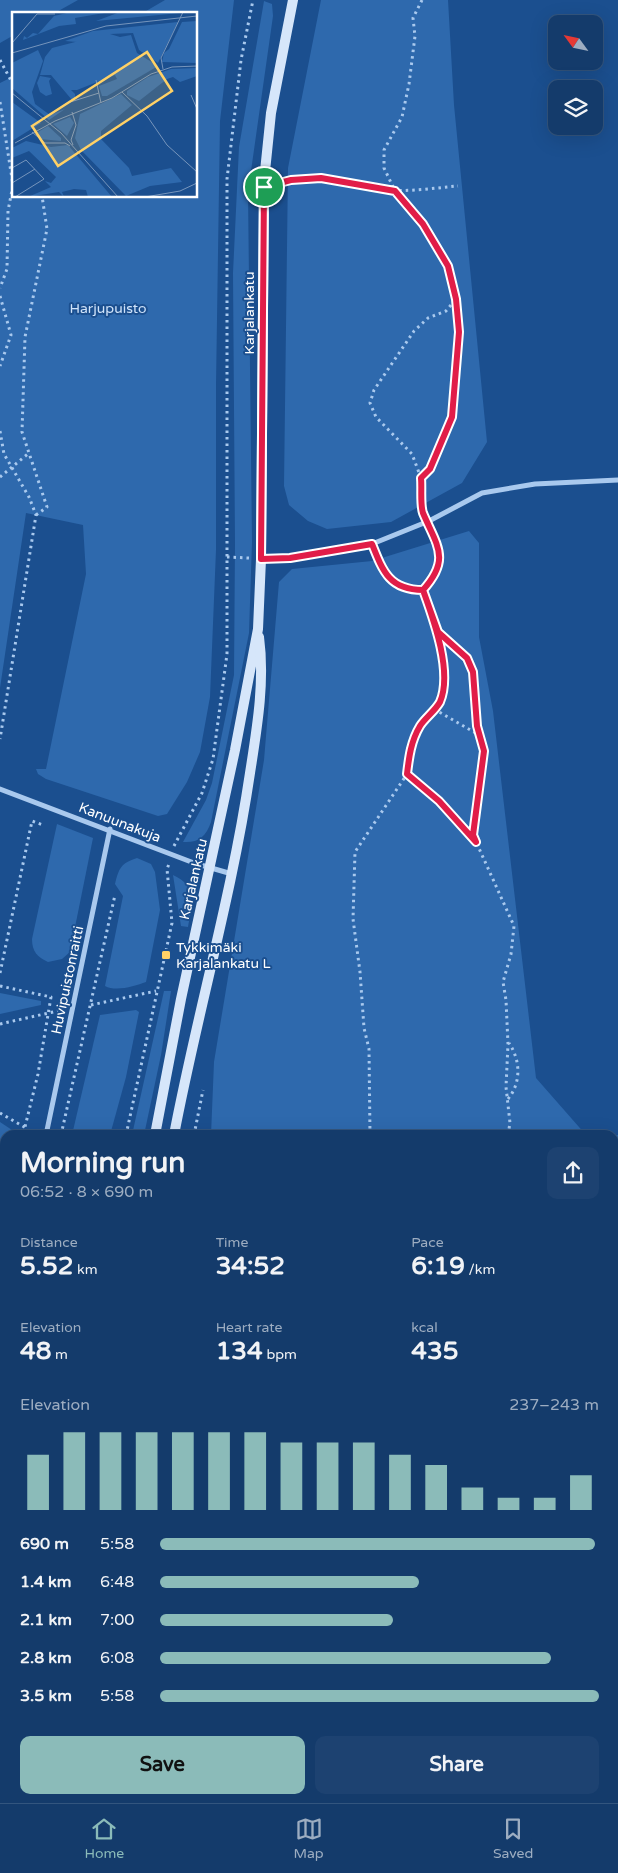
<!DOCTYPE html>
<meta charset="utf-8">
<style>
body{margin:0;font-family:"Varela Round",sans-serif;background:#1d4271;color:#f1f3f6;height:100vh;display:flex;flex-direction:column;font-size:19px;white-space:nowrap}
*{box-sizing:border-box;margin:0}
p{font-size:16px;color:#9dadc1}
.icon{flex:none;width:28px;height:28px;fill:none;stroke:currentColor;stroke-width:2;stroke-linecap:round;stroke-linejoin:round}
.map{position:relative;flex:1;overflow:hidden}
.sheet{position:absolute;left:0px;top:1130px;width:619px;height:674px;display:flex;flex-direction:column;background:#143b6b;border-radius:15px 15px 0 0;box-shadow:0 5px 20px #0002,0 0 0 1px #33557e}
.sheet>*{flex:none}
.needle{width:32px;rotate:303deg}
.tools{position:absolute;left:548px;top:15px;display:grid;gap:10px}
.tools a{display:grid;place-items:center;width:55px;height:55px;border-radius:10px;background:#143b6b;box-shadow:0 5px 20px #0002,0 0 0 1px #33557e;font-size:25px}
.pin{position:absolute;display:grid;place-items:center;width:42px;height:42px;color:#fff;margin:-21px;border:2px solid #fff;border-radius:50%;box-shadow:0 1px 5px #0007}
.round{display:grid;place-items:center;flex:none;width:52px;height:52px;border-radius:10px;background:#1d4271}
.summary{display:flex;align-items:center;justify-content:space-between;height:85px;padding:0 20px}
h1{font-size:28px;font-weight:700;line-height:38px}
.figures{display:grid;grid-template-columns:repeat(3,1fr);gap:8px;height:85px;padding:5px 20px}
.figures div{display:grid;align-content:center}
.figures b{font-size:25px;font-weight:700}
.figures small{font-size:14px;font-weight:400}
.figures p{font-size:14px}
.chart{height:140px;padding:10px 20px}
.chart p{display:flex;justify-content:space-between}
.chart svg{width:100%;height:90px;margin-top:5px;stroke:#8bbbb9;stroke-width:6}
.button{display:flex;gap:10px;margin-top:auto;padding:10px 20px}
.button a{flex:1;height:58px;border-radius:10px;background:#8bbbb9;color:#111;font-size:20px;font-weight:700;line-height:58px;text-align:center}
.button a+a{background:#1d4271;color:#f1f3f6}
ul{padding:0 20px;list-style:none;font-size:16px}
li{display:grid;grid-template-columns:80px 60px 1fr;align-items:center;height:38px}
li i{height:12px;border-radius:6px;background:#8bbbb9}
.dock{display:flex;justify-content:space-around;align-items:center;height:70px;border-top:1px solid #33557e;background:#143b6b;font-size:14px;color:#9dadc1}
.dock a{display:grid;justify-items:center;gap:2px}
.dock .on{color:#8bbbb9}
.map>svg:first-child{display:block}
.green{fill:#2e69ad}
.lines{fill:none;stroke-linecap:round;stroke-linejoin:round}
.path{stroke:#a9c9ee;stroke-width:3;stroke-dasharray:2.5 4;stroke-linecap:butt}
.minor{stroke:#a9c9ee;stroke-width:5}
.secondary{stroke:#d6e6fa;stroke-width:10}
.trunk{stroke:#f8faff;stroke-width:14}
.route-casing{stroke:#fff;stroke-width:10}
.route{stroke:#e11d48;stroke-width:6}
.poi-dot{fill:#ffd166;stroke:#1b4f8f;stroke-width:2}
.labels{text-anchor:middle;stroke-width:4;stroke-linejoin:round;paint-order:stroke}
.park-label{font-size:14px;fill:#cfe3fa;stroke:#1b4f8f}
.street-label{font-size:14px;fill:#fff;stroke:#1b4f8f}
.poi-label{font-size:14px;fill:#fff;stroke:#1b4f8f;text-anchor:start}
.inset-road{fill:none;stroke:#7695bc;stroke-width:1}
.view{fill:#ffd166;fill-opacity:0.15;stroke:#ffd166;stroke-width:2.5}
.inset-edge{fill:none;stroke:#fff;stroke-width:2.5}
</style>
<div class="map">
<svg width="618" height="1803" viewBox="0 0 618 1803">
<rect width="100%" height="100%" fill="#1b4f8f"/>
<g class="green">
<polygon points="0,0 78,0 53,14 14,14 14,35 0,43"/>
<polygon points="165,0 234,0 220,121 216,385 216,550 210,697 200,752 187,782 167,814 158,816 46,779 38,774 36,769 46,769 86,574 83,525 26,513 0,688 0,83 14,76 14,196 196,196 196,14 141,14"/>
<polygon points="321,0 448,0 454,105 487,442 462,483 391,522 327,529 308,521 289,505 284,486 288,168"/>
<path d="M264,1L272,4L273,16L248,192L252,542L249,633L211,822C206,837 198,843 183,842L206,800L212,783L234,675L235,543L233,273L239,147Z"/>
<polygon points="469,531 479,543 479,637 493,711 536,1078 586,1135 211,1135 214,1062 264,760 279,582 292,569 372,561"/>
<path d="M57,824L93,838L70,952L62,959L48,962C37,957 32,951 32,939Z"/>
<path d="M137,858L151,864L155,872L160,910L146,982C135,986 116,992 105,986L123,896L115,884C119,868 121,863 137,858Z"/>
<path d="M173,875C198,886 192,906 188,927L181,926Z"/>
<polygon points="164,991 171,991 161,1055 144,1135 132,1135"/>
<polygon points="0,993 41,1001 41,1005 0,1014"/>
<polygon points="136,1010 139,1012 126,1077 110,1135 72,1135 100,1015"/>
<polygon points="0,1122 12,1130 12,1135 5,1135 5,1149 0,1156"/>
<polygon points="614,1135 618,1135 618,1427 614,1428"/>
<polygon points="5,1512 5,1582 0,1584 0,1531"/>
<polygon points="614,1529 618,1529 618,1803 310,1803 314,1799 614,1799"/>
<polygon points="5,1686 5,1799 31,1799 31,1803 0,1803 0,1689"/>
<polygon points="110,1799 199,1799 185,1803 115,1803"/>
</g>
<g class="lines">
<g class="path">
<polyline points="422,0 413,18 415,36 409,84 402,117 384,150 384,168 395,191 423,225 447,266 456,299 459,331 453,417 430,469 421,478 423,512"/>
<polyline points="0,60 14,86"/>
<polyline points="0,102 13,185 8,211 7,269 0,288"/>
<path d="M277,183C318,173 341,183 380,189C405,193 433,188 458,186"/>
<polyline points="0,296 11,335 0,366"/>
<polyline points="0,431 4,454 29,497 36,515 0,739"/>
<polyline points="0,477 29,453"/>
<polyline points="421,478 412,454 376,417 370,403 374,390 414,331 428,318 446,311 456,299"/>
<polyline points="36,515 47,507 22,432 25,337 47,229 42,196"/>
<polyline points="227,557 249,558"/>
<polyline points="439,632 467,658 473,672 477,726 484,751 473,835 514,926 511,954 503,982 506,1000 508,1044 506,1087 510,1123 508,1135"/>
<polyline points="434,709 479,735"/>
<polyline points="407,774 439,801 472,837"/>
<polyline points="174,846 202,793 213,759 227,654 227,179 241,60 253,0"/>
<polyline points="0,973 32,821 43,825"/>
<polyline points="0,986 51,997 38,1074 23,1135"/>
<polyline points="91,1005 156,991"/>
<polyline points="0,1024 62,1010"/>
<path d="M508,1099C521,1083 521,1061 509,1043"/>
<polyline points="0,1113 26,1128 30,1135"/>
<polyline points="61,1135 115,895"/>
<polyline points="126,1135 172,923 167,869 169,864"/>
<polyline points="194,1135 203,1090"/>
<polyline points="370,1135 369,1049 364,1028 360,972 353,919 355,852 407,774 410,748 421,726 440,702 444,675 438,632 426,597"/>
<polyline points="614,1151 618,1152"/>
<polyline points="0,1177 5,1170"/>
<polyline points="614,1265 618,1270"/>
<polyline points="614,1350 618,1349"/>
<polyline points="614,1558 618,1557"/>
<polyline points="614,1713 618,1713"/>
<polyline points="614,1767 618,1765"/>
<polyline points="614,1777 618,1775"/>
<polyline points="564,1799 565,1803"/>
<polyline points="42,1803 42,1799"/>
<polyline points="335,1803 341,1799"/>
<polyline points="378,1803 384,1799"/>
<polyline points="457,1803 459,1799"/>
<polyline points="529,1803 534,1799"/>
<polyline points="539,1803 550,1799"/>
</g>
<g class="minor">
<path d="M372,544C383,572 390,590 423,590C446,564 440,551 429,521"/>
<polyline points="261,559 290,558 372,544 429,521 482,493 535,484 618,480"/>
<polyline points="0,789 194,863 232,874"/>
<polyline points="46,1135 110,829"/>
<polyline points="0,1206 5,1205"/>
<polyline points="0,1234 5,1226"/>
</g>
<g class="secondary">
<polyline points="155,1135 181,999 235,750 258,629 261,559 264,181 271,113 293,0"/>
<path d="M174,1135C197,1014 232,895 250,773C257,728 265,682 259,637"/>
<polyline points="89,1799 89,1803"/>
<polyline points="65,1803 65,1799"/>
</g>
<g class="trunk">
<polyline points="614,1464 618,1463"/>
<polyline points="614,1491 618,1491"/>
<polyline points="0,1613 5,1611"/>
<polyline points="0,1643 5,1641"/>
<polyline points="228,1803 238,1799"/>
</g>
</g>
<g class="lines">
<g class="route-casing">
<path id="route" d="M264,187L261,559L290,558L372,544C383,572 390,590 423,590L438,632L467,658L473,672L477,726L484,751L473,835L476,842L439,801L407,774C409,757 411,741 420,726C425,718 435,711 440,702C453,672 433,618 423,590C451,559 437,546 423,513C420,504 422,488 421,478L430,469L452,417L459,332L456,299L448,266L423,224L395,191L321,178L291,180L264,187"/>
</g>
<use href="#route" class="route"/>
</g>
<rect class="poi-dot" x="161" y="950" width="10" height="10" rx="2.5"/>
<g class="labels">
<g class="park-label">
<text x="108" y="313">Harjupuisto</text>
</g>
<g class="street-label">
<text transform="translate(249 313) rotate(-90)" y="5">Karjalankatu</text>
<text transform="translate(120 822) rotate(21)" y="5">Kanuunakuja</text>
<text transform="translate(193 879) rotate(-77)" y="5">Karjalankatu</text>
<text transform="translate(67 980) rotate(-78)" y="5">Huvipuistonraitti</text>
</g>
<g class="poi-label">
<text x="176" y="952">Tykkimäki<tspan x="176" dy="16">Karjalankatu L</tspan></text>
</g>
</g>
<g transform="translate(12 12)">
<rect width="185" height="185" fill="#1b4f8f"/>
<path d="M59,0H98L63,6L64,12L47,14L11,28L12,24L15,26L21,21L26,22L42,4ZM108,0H152L168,1L84,9ZM185,9V51L150,50L152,41L157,37L170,10ZM166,10L146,51L127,38L121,21L98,22L108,25L119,23L125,41L146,54L95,84H90L87,74L105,67L103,63L65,78H59L63,82V87L60,88L39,63H28L33,45L40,36L94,22L65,30L53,29L81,19ZM26,38L31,49L20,80L23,92L38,103L53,97L37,108L0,76V51ZM185,56V64L168,70L161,65L155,67L127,89L115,83V79L136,65L159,57ZM28,64L39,66L37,69L40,82L34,84L28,80L25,71ZM109,82L120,93L89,119V127L117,156L120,164L159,156L170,170L138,174L114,184L69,138L63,126L68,102ZM0,90L29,111L0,129ZM58,105L62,111L55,124L41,112ZM36,114L49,126V129L28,127L26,120ZM14,129L39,135L56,133L100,185H76L74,178L62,177L50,180L52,185L47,180L16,185L39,175L33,169L39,171L44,165L17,139L0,146V136Z" fill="#2e69ad"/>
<path class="inset-road" d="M0,31L25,2H43M0,41L94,14L185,4M151,57L149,46L171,0M84,68L89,91M110,80L135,104L155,133L185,160M0,81L49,121L106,185M179,83L185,97M55,91L87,81M60,100L64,113L59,128L61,133M20,120L33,131H53L58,134M3,131L43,109L100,86L139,62L160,55L185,54M0,156L14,148L32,167L3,185M0,171L23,157M133,185L168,179L185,171"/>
<path class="view" d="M135,40L160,79L46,154L20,114Z"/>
<rect width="185" height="185" class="inset-edge"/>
</g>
</svg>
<div class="tools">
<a><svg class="needle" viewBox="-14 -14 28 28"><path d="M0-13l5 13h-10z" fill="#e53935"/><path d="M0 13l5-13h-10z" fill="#9dadc1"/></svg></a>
<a><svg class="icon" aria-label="layers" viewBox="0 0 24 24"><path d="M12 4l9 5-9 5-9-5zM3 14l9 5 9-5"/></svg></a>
</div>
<div class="pin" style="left:264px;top:187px;background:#1e9e55"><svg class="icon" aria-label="arrive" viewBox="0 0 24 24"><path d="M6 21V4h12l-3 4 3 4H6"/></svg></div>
<section class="sheet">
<div class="summary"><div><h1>Morning run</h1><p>06:52 · 8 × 690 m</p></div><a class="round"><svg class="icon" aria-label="share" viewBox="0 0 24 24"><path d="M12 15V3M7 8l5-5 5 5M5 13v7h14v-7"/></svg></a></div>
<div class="figures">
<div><p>Distance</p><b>5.52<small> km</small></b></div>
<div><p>Time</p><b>34:52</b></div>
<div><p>Pace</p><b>6:19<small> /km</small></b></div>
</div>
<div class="figures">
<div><p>Elevation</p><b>48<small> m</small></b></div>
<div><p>Heart rate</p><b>134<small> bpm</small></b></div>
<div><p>kcal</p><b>435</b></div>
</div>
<div class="chart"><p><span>Elevation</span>237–243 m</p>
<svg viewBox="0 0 160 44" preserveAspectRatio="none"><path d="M5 44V17M15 44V6M25 44V6M35 44V6M45 44V6M55 44V6M65 44V6M75 44V11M85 44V11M95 44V11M105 44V17M115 44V22M125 44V33M135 44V38M145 44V38M155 44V27"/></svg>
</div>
<ul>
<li><b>690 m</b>5:58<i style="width:99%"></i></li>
<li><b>1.4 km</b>6:48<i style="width:59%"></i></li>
<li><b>2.1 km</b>7:00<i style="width:53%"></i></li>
<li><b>2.8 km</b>6:08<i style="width:89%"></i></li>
<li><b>3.5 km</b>5:58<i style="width:100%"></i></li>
</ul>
<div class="button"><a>Save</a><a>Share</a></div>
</section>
</div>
<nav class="dock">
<a class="on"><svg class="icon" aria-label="home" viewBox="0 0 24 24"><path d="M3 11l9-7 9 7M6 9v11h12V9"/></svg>Home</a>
<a><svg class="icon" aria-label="map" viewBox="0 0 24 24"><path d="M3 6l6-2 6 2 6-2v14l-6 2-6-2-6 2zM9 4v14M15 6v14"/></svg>Map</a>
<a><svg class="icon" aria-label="saved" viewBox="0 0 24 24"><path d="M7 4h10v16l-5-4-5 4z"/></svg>Saved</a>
</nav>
